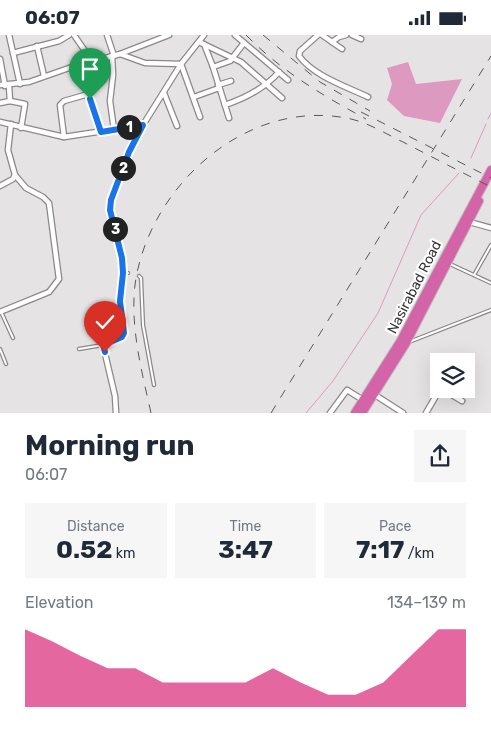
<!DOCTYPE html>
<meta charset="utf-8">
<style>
body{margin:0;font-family:Rubik,sans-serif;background:#f6f6f7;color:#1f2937;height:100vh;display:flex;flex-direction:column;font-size:19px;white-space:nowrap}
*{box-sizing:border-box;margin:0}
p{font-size:16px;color:#747a83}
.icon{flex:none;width:28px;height:28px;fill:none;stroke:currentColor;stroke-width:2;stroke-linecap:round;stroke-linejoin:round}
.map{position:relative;height:378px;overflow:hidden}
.side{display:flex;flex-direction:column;background:#fff;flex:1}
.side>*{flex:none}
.tools{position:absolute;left:430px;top:318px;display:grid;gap:10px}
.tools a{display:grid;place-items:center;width:45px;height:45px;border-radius:0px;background:#fff;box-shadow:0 5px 20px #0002;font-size:25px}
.pin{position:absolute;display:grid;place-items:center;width:42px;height:42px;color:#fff;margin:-51px -21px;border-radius:50% 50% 50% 0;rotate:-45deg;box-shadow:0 0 5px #0007}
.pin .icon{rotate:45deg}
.km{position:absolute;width:25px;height:25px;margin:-12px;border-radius:50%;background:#222;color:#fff;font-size:14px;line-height:25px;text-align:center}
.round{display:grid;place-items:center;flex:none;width:52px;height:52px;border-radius:0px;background:#f6f6f7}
.head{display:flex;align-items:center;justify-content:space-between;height:85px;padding:0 25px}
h1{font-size:28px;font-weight:700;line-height:38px}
.figures{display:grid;grid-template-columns:repeat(3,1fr);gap:8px;height:85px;padding:5px 25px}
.figures div{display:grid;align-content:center;border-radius:0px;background:#f6f6f7;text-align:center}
.figures b{font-size:25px;font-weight:700}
.figures small{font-size:14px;font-weight:400}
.figures p{font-size:14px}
.chart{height:140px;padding:10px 25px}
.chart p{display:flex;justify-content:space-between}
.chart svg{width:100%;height:90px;margin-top:5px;fill:#db2777;opacity:.7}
.status{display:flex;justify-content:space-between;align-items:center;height:35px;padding:0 25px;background:#fff;direction:ltr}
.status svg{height:14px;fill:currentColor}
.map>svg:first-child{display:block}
.water{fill:#de99c0}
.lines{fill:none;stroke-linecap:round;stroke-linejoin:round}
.stream{stroke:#de99c0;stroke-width:1}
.lane-casing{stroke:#8b8889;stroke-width:4.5}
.street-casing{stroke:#8b8889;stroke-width:7}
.highway-casing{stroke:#bfbebf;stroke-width:10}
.lane{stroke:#fff;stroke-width:2}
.street{stroke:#fff;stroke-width:4.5}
.highway{stroke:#d364a8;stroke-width:8}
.rail{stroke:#595859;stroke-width:1;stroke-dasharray:9 9;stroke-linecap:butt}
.route-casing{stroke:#fff;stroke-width:10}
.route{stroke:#1a73e8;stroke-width:6}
.labels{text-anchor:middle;stroke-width:4.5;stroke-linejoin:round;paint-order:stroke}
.street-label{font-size:14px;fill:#363536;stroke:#fff}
</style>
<div class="status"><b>06:07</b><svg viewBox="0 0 49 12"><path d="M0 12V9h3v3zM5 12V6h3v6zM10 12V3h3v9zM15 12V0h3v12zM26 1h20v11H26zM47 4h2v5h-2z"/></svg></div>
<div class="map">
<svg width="491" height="378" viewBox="0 0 491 378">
<rect width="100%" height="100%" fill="#e6e3e4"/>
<polygon class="water" points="408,27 416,49 462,44 440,88 404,81 387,65 392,49 387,33"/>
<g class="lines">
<g class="stream">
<polyline points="488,84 491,78"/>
<polyline points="471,123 486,89"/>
<polyline points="306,378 333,346 378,278 421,180 459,138"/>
</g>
<g class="lane-casing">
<g id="lane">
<polyline points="450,229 491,248"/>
<polyline points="123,238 128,238"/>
<polyline points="474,240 491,210"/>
<polyline points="139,241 141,243 143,290 154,350"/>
<polyline points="2,279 13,303"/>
<polyline points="409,307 491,275"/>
<polyline points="0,314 6,329"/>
<polyline points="79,314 103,310"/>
</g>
</g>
<g class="street-casing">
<g id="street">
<polyline points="9,0 20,49"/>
<polyline points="74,0 92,26"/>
<polyline points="107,0 114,21"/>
<polyline points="235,0 288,45"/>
<path d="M318,0L300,16L299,21C314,41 345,51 368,62"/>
<polyline points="322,0 342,14"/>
<polyline points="352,0 361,4"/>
<polyline points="199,7 241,27 282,63"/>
<polyline points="332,7 339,2 346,0"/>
<polyline points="204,9 213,32"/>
<polyline points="37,11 44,41"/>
<polyline points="13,18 59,6 69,0"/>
<polyline points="120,19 145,28 181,29 200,82"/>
<polyline points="112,21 113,40 110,66 114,95"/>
<polyline points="0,24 5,51"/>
<polyline points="0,50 29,47 69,33 120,19 169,0"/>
<polyline points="218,50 231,46"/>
<polyline points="9,51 10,66"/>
<polyline points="164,58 177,91"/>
<polyline points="194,62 219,53"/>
<polyline points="0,68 10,66 25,69 21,93"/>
<path d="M225,70C246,63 264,54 279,37"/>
<polyline points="229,83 213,32 230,26 244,8"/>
<polyline points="0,87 64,102 143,90 181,29 204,0"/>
<polyline points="64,102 60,70 64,66 85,60 90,64 101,97"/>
<polyline points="0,151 13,144 15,140 8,115 11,89"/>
<polyline points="466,186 491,193"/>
<polyline points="0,277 49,257 59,244 49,168 43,162 26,153 15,140"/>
<polyline points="457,326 457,325"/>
<polyline points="442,354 462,366"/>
<polyline points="372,358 403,378"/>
<polyline points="116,378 115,361 103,310 121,302 124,298 119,266 123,238 122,223 110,175 111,165 129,117 143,90"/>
<polyline points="330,378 347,355 363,365"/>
<polyline points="426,378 440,354"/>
</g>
</g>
<g class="highway-casing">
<g id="highway">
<polyline points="355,378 400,307 491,135"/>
<polyline points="362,378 406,308 479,166"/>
</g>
</g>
<use href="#lane" class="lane"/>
<use href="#street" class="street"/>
<use href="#highway" class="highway"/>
<g class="rail">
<path d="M246,0C281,36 322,60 366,84"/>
<polyline points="263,0 320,47 370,76"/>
<polyline points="361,77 491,143"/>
<path d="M151,378C142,337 130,293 135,250C148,152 247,61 351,84C369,88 386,99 403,107C432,122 461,137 491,152"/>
<polyline points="271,378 491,21"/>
</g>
</g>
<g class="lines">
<g class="route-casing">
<polyline id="route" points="90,64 101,97 143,90 129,117 111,165 110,175 122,223 123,238 120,266 124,298 122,302 103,310 105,317"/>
</g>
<use href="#route" class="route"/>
</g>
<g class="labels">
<g class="street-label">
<text transform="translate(414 252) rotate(-63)" y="5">Nasirabad Road</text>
</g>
</g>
</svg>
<div class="tools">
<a><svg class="icon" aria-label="layers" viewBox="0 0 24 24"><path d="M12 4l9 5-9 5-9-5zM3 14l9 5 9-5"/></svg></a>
</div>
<div class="pin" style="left:90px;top:64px;background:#1e9e55"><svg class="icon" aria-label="arrive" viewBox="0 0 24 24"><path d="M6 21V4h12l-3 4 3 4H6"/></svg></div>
<div class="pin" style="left:105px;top:317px;background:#d93025"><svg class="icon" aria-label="check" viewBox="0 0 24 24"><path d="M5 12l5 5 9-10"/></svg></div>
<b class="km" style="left:129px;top:92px">1</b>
<b class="km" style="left:123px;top:133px">2</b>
<b class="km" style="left:115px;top:194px">3</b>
</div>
<section class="side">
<div class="head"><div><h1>Morning run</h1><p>06:07</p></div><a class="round"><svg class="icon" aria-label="share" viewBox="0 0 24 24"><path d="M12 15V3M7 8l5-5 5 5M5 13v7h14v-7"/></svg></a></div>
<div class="figures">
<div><p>Distance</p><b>0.52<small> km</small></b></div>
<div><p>Time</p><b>3:47</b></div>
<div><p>Pace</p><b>7:17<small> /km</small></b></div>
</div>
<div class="chart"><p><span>Elevation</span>134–139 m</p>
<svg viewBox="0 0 160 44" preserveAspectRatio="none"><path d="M0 44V6L10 12L20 19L30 25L40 25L50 32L60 32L70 32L80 32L90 25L100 32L110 38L120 38L130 32L140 19L150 6L160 6V44z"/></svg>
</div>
</section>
